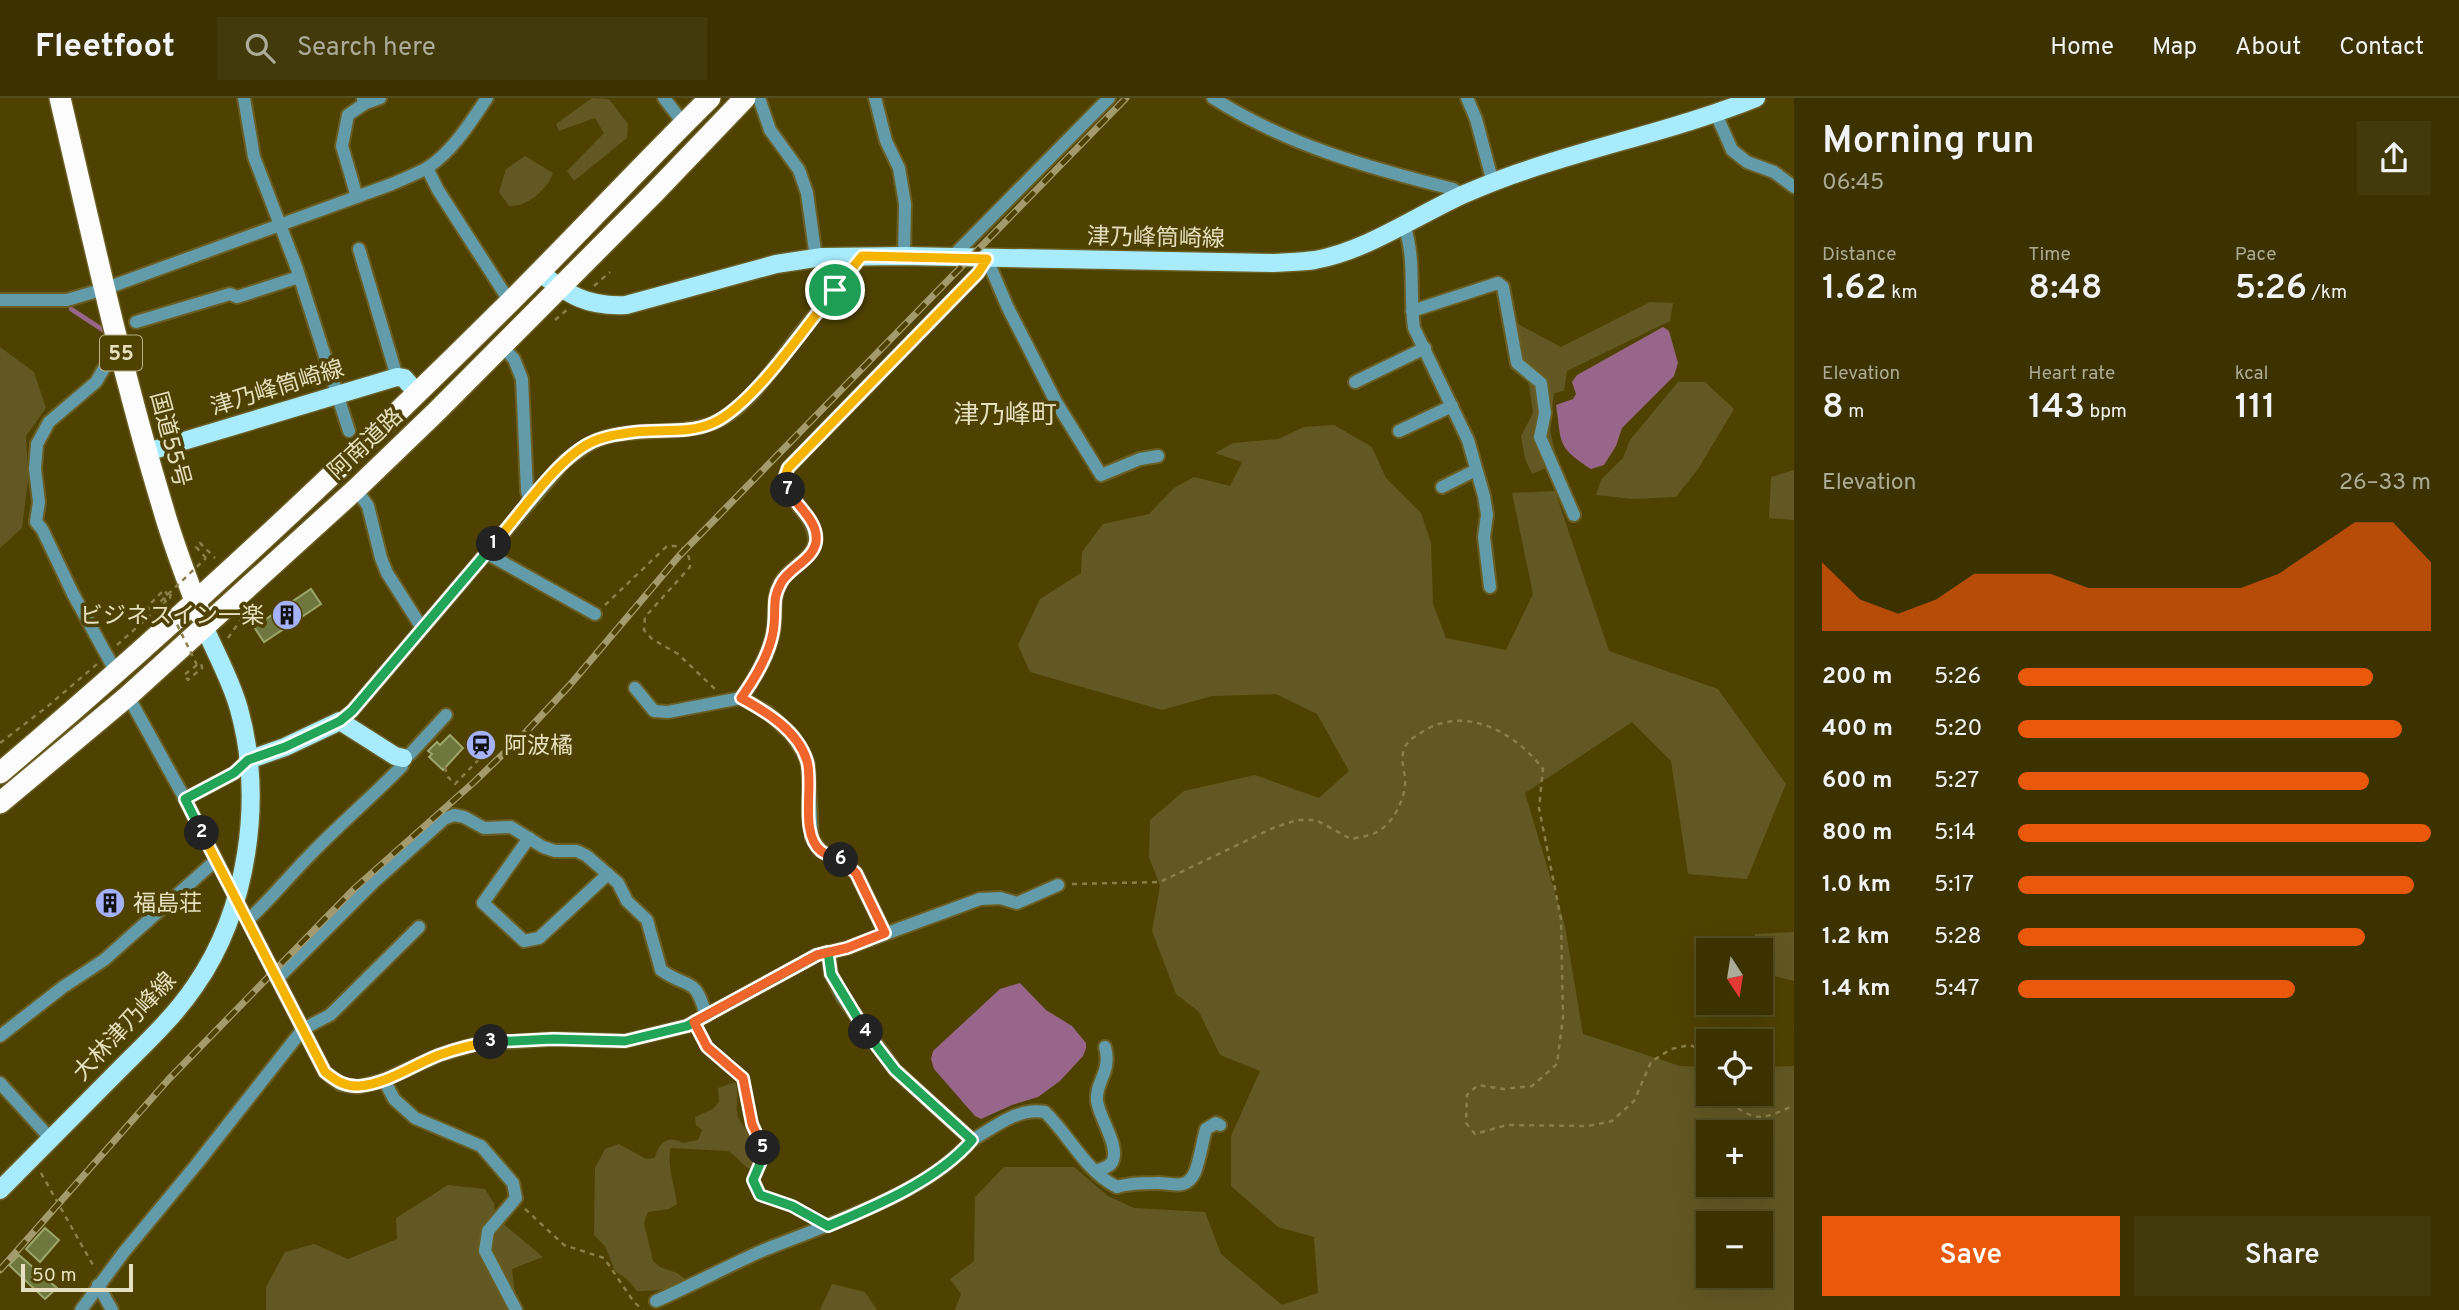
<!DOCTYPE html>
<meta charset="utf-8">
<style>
body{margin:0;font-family:Overpass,"Noto Sans JP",sans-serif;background:#423a0a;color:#f1f3f6;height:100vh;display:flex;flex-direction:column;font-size:26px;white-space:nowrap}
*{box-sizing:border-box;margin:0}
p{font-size:23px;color:#acaa99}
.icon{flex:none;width:38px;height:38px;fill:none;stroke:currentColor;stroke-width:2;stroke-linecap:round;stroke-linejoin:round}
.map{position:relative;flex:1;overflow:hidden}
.sheet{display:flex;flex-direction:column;background:#3b3200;width:665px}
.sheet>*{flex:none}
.needle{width:46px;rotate:168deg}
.fabs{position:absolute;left:1696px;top:840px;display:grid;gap:14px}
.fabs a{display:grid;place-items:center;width:77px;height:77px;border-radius:0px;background:#3b3200;box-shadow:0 7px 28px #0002,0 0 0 2px #544d22;font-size:35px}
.scale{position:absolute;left:21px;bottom:18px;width:112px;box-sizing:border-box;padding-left:7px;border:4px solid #e6dfc2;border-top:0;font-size:19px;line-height:24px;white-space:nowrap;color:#e6dfc2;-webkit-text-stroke:5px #4f4200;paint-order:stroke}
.pin{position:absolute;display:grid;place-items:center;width:60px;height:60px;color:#fff;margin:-30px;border:4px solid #fff;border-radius:50%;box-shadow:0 2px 7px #0007}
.km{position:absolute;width:35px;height:35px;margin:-18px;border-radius:50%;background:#222;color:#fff;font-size:19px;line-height:35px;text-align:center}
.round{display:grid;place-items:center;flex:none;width:74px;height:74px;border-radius:0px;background:#423a0a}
.summary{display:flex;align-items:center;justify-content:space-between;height:119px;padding:0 28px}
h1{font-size:38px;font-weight:600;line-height:52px}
.stats{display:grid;grid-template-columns:repeat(3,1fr);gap:10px;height:119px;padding:7px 28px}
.stats div{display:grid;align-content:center}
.stats b{font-size:35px;font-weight:600}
.stats small{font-size:19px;font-weight:400}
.stats p{font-size:19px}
.chart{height:196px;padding:14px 28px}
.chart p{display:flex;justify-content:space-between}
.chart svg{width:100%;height:126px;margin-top:7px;fill:#ea580c;opacity:.7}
.primary-button{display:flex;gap:14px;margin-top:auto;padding:14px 28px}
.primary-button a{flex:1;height:80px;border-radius:0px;background:#ea580c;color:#fff;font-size:28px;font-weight:600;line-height:80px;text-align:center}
.primary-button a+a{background:#423a0a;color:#f1f3f6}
ul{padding:0 28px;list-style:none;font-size:23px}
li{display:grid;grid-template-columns:112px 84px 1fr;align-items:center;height:52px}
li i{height:18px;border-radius:9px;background:#ea580c}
header{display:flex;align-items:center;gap:42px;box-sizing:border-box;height:98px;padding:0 35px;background:#3b3200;border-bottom:2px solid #544d22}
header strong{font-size:33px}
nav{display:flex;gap:38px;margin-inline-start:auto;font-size:24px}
.search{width:490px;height:63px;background:#423a0a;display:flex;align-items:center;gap:18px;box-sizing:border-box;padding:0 24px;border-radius:0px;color:#acaa99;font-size:26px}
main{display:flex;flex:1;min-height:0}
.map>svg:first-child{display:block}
.green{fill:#635824;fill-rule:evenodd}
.water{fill:#98668a}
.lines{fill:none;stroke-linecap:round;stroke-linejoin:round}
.stream{stroke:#98668a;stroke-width:4.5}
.building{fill:#6e773e;stroke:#9ca66d;stroke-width:2}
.minor-casing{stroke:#6a5e23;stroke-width:16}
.major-casing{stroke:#6a5e23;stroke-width:21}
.highway-casing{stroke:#6a5e23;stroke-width:24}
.path{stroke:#8a7f4c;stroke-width:2.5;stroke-dasharray:5 5;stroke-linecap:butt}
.minor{stroke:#629baa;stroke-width:12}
.major{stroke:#a7ebfd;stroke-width:18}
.highway{stroke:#fcfcfc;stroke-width:21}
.rail-casing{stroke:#a49a6d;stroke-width:7}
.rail{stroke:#4f4200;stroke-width:4.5;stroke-dasharray:13;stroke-linecap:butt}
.path-bridge{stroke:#8a7f4c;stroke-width:2.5;stroke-dasharray:5 5;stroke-linecap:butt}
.split-1-casing{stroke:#fff;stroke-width:14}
.split-2-casing{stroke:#fff;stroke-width:14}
.split-3-casing{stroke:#fff;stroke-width:14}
.split-4-casing{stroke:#fff;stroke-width:14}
.split-5-casing{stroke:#fff;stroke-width:14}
.split-6-casing{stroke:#fff;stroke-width:14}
.split-7-casing{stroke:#fff;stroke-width:14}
.split-8-casing{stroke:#fff;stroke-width:14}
.split-1{stroke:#f5b400;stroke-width:9}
.split-2{stroke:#22a559;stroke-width:9}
.split-3{stroke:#f5b400;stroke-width:9}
.split-4{stroke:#22a559;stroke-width:9}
.split-5{stroke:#22a559;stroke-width:9}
.split-6{stroke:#f0652b;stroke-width:9}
.split-7{stroke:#f0652b;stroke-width:9}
.split-8{stroke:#f5b400;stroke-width:9}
.labels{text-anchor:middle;stroke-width:7;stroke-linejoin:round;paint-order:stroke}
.shield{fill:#4f4200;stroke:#b9b088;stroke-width:2}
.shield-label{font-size:21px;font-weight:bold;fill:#e6dfc2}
.street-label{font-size:23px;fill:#e6dfc2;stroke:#4f4200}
.poi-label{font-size:23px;fill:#e6dfc2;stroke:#4f4200;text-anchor:start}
.quarter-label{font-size:26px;fill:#e6dfc2;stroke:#4f4200}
</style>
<header>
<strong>Fleetfoot</strong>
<div class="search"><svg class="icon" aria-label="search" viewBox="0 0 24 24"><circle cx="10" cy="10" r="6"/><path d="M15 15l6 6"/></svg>Search here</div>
<nav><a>Home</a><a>Map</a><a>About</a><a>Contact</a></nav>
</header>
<main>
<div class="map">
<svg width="1794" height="1212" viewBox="0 0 1794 1212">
<rect width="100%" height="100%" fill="#4f4200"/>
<g class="green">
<polygon points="592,0 609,1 628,26 627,40 574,83 567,73 604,35 595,20 559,33 556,26"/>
<path d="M525,58L553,75C547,92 527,109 509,108L499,94L506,71Z"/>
<polygon points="1650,204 1673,205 1670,223 1567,273 1564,293 1554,295 1550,333 1558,365 1532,376 1525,361 1521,338 1533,315 1529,287 1517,247 1518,226 1561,249"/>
<polygon points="0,249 34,274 46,310 26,338 28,383 22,430 0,450"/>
<polygon points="1678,284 1705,284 1734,311 1698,371 1676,399 1632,401 1596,397 1601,382 1623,360 1630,342"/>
<path d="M1334,327L1372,349L1386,380L1421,415L1431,445L1433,506L1446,540L1506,552L1533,496L1512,395L1555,393L1609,553L1718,591L1786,686L1747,781L1688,776L1671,663L1632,624L1525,695L1565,828L1583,936L1680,968L1708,969V996H1760L1761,969L1794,968V1212H955L961,1196L950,1181L974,1163L975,1099L1004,1069H1074L1108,1098L1134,1110L1205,1114L1221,1156L1282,1207L1318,1195L1314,1139L1278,1129L1231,1088V1038L1260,973L1220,957L1199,914L1176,896L1152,833L1160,788L1149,759L1150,722L1184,693L1255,677L1319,700L1349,673L1317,616L1276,596L1212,598L1162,612L1030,574L1018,547L1040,501L1081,475L1082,454L1103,426L1149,416L1174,390L1194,379L1230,388L1242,364L1215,355L1233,345L1278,341L1304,329ZM1708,1034H1760V1087H1708ZM1708,1125H1760V1178H1708Z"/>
<polygon points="1794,372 1794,422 1769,420 1771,379"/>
<polygon points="1794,834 1794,883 1761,875 1760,852 1753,852 1755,836"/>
<path d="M735,984C741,995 734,1007 738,1019C741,1028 752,1035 759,1041L762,1058L750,1071C740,1066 737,1058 728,1053L671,1050C666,1064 675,1090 677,1106L669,1111L648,1114L644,1125L653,1163L660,1169L677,1175L685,1181C673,1192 653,1193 637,1193L628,1182L615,1173L605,1148L594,1137L595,1070L605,1051L619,1046L646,1061L655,1060C658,1045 668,1036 683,1045L698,1042L702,1032L696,1027L695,1019L713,1011L719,1004L718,990Z"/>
<polygon points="448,1087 485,1091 494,1105 495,1119 543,1159 512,1171 517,1212 266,1212 266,1189 285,1154 314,1146 348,1161 397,1141 396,1120"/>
<polygon points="832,1186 865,1194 877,1212 820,1212"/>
</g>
<g class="water">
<path d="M1663,229L1669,233L1678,265L1674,278L1622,330L1616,348L1604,367L1591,371C1556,348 1562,346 1556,307L1573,301L1576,296L1572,284L1577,277Z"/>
<polygon points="1020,885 1046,912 1072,928 1086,945 1086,950 1083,958 1060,983 1038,999 1012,1007 981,1021 975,1018 934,971 931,961 933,953 1000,891"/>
</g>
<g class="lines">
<polyline class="stream" points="71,211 106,234"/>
</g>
<g class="building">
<polygon points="311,491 321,506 264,544 254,529"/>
<polygon points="450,637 463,650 443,672 429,659 432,656 428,653 437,644 440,647"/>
<polygon points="113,793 123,804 107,818 98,807"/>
<polygon points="45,1130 59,1142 40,1164 26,1151"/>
<polygon points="19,1157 57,1190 45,1201 9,1167"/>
</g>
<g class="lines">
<g class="minor-casing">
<g id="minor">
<polyline points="244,0 254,59 297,171 349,333"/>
<polyline points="363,0 364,6 380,0"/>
<polyline points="664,0 684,26"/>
<polyline points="759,0 770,32 799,72 807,95 816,160"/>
<polyline points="875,0 886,43 899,70 905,106 904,158"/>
<path d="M1213,0C1287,47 1369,70 1453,91L1462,97"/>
<polyline points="1467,0 1476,21 1493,85"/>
<polyline points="1716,16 1732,52 1747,64 1774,74 1794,89"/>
<polyline points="427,70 438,92 510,204"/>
<polyline points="357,99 342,48 348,17 364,6"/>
<path d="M1404,127C1416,161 1409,195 1414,230L1468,342L1484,398L1487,417L1484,439L1490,489"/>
<polyline points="359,151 397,279"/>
<polyline points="951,160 1109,0"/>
<path d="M0,202H67L104,191L392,86C403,81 416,76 427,70C453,53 470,25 487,0"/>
<polyline points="1412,213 1498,185 1503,189 1517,265 1541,285 1545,315 1540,339 1574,417"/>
<polyline points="136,224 230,196 237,199 299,179"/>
<polyline points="501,247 514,261 522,281 527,393 530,404"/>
<polyline points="1355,284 1425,250"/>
<polyline points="1399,333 1452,308"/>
<polyline points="1442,389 1476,372"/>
<polyline points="356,391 368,408 381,460 387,475 422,530"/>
<polyline points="486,455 595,516"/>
<polyline points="117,576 73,496 42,431 36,424 39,404 35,371 37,346 49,324 96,284 106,267 122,257"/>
<polyline points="635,590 654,613 668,614 741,600"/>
<polyline points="128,598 185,701 325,974 340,986 358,989 384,982 439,957 476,946 553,941 625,943 687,928 817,857 847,850 980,801 1000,800 1017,805 1058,787"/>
<path d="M340,623L352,613L564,364C578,353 592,342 610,338C643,330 677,337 710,326C745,315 777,265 799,237C820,211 841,184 862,158"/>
<polyline points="185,701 234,675 248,662"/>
<polyline points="529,740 483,805 524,843 539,840 608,776"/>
<path d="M248,822C271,801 290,777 312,755C341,725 373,698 402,668L403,660L410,656L446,617"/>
<path d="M885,835L856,775L847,766L820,752L812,740L808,666L803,654L792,637L767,614L741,600C756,579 771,554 774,528C776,510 772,497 783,481C792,468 816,459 815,441C814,411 777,401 788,370L978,175L987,161L1008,210L1056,304L1101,377L1140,361L1158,358"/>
<path d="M277,881L374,784L444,721L454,717L464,719L484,730L511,729L543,749L555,753H577L587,758L618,785L627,803L647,822L661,872C688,892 695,876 706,918"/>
<polyline points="0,938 63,889 104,862 215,763"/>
<polyline points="384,982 394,1001 415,1020 481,1048 513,1085 516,1100 488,1133 485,1153 516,1212"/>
<polyline points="0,985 51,1041"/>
<path d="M972,1042C995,1029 1018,1009 1045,1014C1069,1037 1086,1074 1117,1089C1129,1085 1143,1085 1156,1085C1171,1084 1186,1094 1195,1074C1200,1061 1202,1045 1206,1031L1216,1025L1220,1027"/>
<path d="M1095,1073C1102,1071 1111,1069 1113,1062C1119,1047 1099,1019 1097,1003C1095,984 1112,974 1105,949"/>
<polyline points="98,1187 112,1212"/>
<path d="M656,1203C693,1187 727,1168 764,1152C830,1125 925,1097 972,1042L895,972L842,898L831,876L828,854"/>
<polyline points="81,1212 124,1154 196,1067 303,931 330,917 419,829"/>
</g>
</g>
<g class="major-casing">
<g id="major">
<path d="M539,174C569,197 587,209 626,207L776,166L822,159L904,158L1273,165C1287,164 1302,164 1315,162C1368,152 1414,119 1462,97C1483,88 1505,79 1527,72C1603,46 1682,30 1756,0"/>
<polyline points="147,354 397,279 404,280 417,295"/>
<polyline points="248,662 285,649 340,623 395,658 403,660"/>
<path d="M0,1092C40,1052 80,1011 120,971C146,945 174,919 195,888C248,812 264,701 239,611C231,582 216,556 204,528"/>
</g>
</g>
<g class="highway-casing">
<g id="highway">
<path d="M60,0C92,137 122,275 163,410C173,446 187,481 200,516"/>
<path d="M0,675C177,525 346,367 510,204C577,137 642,67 710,0"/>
<polyline points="0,705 128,598 356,391 437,313 654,95 745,0"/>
</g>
</g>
<g class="path">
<polyline points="594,188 610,174"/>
<polyline points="555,222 568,211"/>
<polyline points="206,460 196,449 200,445 215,460"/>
<polyline points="164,500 152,513 147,509 164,492 169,499"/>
<path d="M605,507L666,449C682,445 690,453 690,469L645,519L644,532L652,541L678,556L715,591"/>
<polyline points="228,540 242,520"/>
<polyline points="117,547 170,500 171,494"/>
<polyline points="197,567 184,577 188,582 202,570 201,564"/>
<polyline points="0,645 48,608 97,566"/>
<polyline points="445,669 447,678 455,686 484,656 486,658"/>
<path d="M1072,786L1160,784L1273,730L1297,722H1316L1351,741C1359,739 1371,738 1377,734C1394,725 1407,698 1405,679C1403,667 1399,654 1409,643C1412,640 1418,637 1422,634C1465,606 1516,635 1543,671L1539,710L1561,821L1563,919L1557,966L1532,988L1504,991L1478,987L1467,997L1466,1025L1475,1036L1507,1027L1588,1028L1612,1023L1634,1003L1651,964L1671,951L1690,947L1704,953L1708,962"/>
<polyline points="700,935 707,949 743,980 752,1026 765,1054 753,1082 760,1097 792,1108 813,1119"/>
<path d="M1724,996C1731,1007 1747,1019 1761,1019C1772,1018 1784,1011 1794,1008"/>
<polyline points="41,1075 94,1169"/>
<polyline points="525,1111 564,1147 604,1160 634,1204 643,1212"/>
</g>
<use href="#minor" class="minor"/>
<use href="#major" class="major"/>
<use href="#highway" class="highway"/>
<g class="rail-casing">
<polyline id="rail" points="0,1172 168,982 355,790 473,685 526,634 569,588 679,458 1126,0"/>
</g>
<use href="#rail" class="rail"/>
<polyline class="path-bridge" points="197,567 164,500 206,460"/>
</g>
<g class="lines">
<g class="split-1-casing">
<path id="split-1" d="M494,446C519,417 555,364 588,346C603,338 619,336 635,334C661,331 689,336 713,325C753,307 806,228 835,192"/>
</g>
<g class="split-2-casing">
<polyline id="split-2" points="202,735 185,701 234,675 248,662 285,649 340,623 352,613 494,446"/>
</g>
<g class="split-3-casing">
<path id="split-3" d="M202,735L325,974C335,982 345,989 359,988C387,986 413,967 439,957C456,951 474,946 491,944"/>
</g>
<g class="split-4-casing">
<polyline id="split-4" points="491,944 553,941 625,943 687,928 817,857 828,854 831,876 866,934"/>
</g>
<g class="split-5-casing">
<path id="split-5" d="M763,1050L765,1054L753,1082L760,1097L792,1108L828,1128C876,1108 938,1082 972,1042L895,972L866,934"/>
</g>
<g class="split-6-casing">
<polyline id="split-6" points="763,1050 752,1026 743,980 707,949 694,924 817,857 847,850 885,835 856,775 841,762"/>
</g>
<g class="split-7-casing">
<path id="split-7" d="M788,392C797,409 819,423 816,444C813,462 789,470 781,485C772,501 776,509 774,527C772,553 756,579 741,600C767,614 798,633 807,663C814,687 799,735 821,753C826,757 835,759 841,762"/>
</g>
<g class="split-8-casing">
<polyline id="split-8" points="788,392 784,381 788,370 978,175 987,161 862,158 835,192"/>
</g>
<use href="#split-1" class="split-1"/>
<use href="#split-2" class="split-2"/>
<use href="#split-3" class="split-3"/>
<use href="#split-4" class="split-4"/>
<use href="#split-5" class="split-5"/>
<use href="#split-6" class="split-6"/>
<use href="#split-7" class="split-7"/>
<use href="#split-8" class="split-8"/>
</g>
<defs>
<g id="building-disc" transform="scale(1.575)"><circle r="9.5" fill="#a6b1fc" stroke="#4f4200"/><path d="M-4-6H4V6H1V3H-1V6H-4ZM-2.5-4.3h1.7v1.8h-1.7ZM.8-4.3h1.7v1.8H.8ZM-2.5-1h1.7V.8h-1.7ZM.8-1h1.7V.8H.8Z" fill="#111"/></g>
<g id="station-disc" transform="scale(1.575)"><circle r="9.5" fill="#a6b1fc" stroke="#4f4200"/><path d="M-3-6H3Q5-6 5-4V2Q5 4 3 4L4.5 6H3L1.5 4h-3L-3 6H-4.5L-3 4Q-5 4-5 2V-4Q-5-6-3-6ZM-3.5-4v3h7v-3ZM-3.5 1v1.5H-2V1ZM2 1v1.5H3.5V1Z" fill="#111"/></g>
</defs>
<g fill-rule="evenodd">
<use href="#building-disc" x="287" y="517"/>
<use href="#station-disc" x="481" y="647"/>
<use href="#building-disc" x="110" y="805"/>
</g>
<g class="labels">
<rect class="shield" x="100" y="237.5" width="42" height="35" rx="5"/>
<g class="shield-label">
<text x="121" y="262">55</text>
</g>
<g class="street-label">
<text transform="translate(1156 139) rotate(1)" y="8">津乃峰筒崎線</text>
<text transform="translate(277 289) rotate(-17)" y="8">津乃峰筒崎線</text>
<text transform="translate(171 341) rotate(75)" y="8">国道55号</text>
<text transform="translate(365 345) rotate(-43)" y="8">阿南道路</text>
<text transform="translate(124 928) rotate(-47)" y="8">大林津乃峰線</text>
</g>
<g class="poi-label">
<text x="264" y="525" text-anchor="end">ビジネスイン一楽</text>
<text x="504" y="655">阿波橘</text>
<text x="133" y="813">福島荘</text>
</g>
<g class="quarter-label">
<text x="1005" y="325">津乃峰町</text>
</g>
</g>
</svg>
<div class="fabs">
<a><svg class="needle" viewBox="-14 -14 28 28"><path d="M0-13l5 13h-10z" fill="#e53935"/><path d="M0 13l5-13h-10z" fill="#acaa99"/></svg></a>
<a><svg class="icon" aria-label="locate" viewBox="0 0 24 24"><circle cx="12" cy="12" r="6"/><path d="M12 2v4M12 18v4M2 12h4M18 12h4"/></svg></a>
<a>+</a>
<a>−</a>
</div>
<div class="scale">50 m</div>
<div class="pin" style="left:835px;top:192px;background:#1e9e55"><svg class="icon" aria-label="arrive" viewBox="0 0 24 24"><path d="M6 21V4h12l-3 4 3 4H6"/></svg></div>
<b class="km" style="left:494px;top:446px">1</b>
<b class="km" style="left:202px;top:735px">2</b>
<b class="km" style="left:491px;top:944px">3</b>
<b class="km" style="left:866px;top:934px">4</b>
<b class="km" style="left:763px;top:1050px">5</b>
<b class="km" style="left:841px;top:762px">6</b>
<b class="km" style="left:788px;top:392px">7</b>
</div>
<section class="sheet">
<div class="summary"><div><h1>Morning run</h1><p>06:45</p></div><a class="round"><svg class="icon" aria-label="share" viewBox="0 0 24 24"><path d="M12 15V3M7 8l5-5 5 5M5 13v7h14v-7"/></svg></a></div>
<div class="stats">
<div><p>Distance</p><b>1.62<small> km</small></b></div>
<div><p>Time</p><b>8:48</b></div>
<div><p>Pace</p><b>5:26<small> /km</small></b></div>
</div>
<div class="stats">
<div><p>Elevation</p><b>8<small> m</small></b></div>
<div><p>Heart rate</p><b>143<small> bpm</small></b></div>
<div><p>kcal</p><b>111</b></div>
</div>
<div class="chart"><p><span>Elevation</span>26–33 m</p>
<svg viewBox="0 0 160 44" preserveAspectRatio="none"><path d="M0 44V20L10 33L20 38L30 33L40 24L50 24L60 24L70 29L80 29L90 29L100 29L110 29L120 24L130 15L140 6L150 6L160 20V44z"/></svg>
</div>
<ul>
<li><b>200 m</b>5:26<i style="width:86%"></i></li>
<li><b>400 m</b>5:20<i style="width:93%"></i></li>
<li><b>600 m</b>5:27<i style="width:85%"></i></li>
<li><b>800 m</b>5:14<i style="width:100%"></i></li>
<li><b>1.0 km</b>5:17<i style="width:96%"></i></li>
<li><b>1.2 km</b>5:28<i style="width:84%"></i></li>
<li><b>1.4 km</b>5:47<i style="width:67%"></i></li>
</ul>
<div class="primary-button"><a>Save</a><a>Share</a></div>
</section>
</main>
